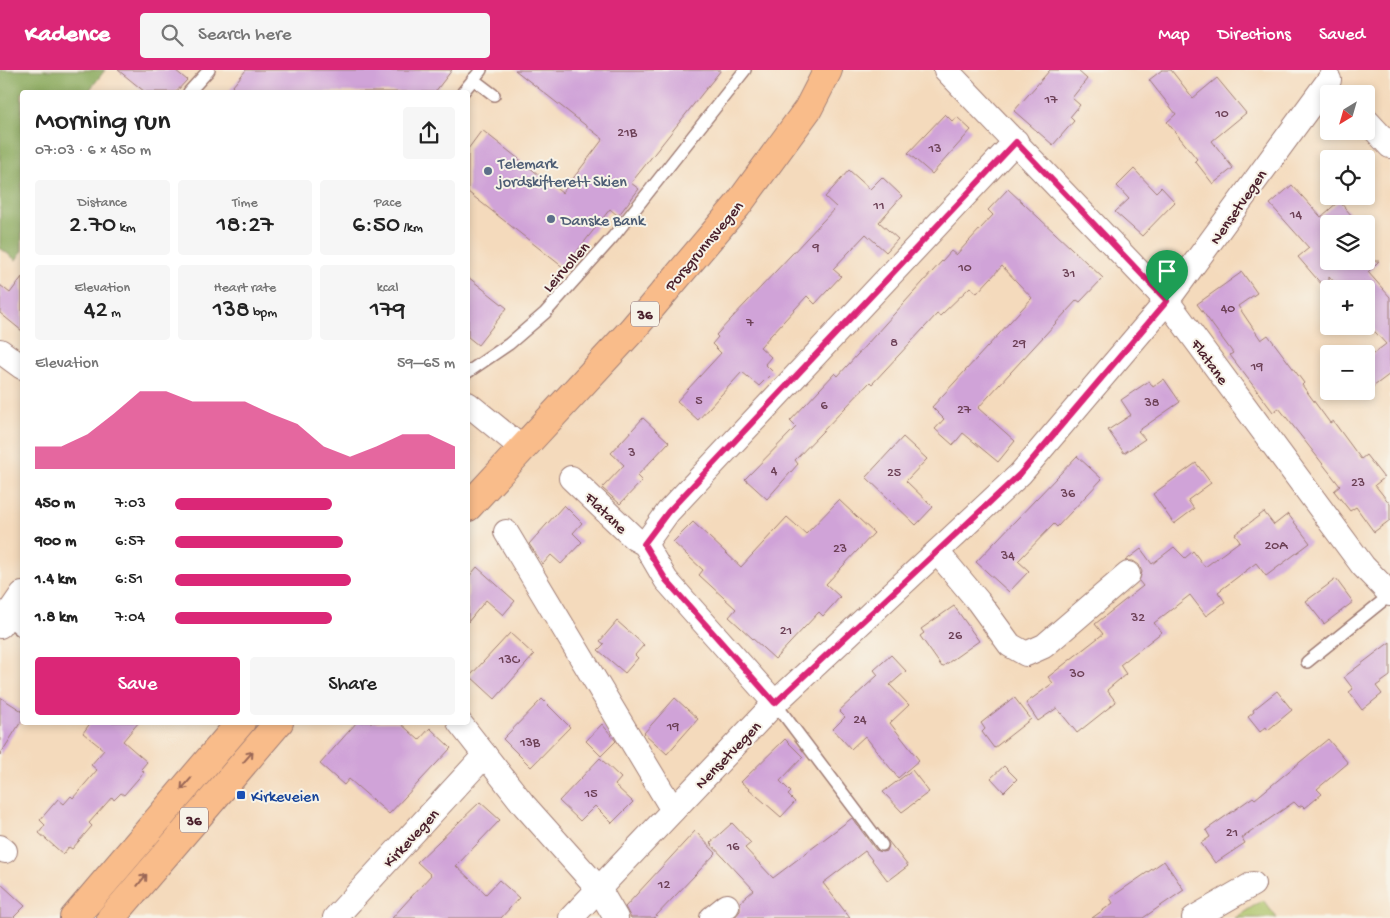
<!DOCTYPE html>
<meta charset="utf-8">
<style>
body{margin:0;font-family:"Gochi Hand",sans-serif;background:#f6f6f6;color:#222;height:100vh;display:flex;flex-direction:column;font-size:19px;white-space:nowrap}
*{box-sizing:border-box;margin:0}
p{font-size:16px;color:#767676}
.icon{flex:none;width:28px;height:28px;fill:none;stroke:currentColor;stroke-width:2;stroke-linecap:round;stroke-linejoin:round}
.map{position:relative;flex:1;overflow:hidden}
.side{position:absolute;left:20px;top:20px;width:450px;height:635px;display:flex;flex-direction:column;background:#fff;border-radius:5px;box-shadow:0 2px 8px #0003}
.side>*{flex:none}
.needle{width:32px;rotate:217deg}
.controls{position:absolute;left:1320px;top:15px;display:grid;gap:10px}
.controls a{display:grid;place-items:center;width:55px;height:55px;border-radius:5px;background:#fff;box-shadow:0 2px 8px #0003;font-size:25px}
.pin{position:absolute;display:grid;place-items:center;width:42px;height:42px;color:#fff;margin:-51px -21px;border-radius:50% 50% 50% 0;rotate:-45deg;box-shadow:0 0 5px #0007}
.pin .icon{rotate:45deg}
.round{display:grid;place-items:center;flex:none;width:52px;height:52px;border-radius:5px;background:#f6f6f6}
.overview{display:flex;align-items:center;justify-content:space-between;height:85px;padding:0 15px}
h1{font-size:28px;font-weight:600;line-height:38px}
.metrics{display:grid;grid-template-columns:repeat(3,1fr);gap:8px;height:85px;padding:5px 15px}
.metrics div{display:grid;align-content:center;border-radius:5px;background:#f6f6f6;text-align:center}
.metrics b{font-size:25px;font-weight:600}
.metrics small{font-size:14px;font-weight:400}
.metrics p{font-size:14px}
.chart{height:140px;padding:10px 15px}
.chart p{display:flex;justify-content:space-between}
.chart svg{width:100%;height:90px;margin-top:5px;fill:#db2777;opacity:.7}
.button{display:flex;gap:10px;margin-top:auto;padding:10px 15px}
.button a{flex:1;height:58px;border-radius:5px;background:#db2777;color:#fff;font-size:20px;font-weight:600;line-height:58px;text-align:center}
.button a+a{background:#f6f6f6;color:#222}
ul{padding:0 15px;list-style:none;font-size:16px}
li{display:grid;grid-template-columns:80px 60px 1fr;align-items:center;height:38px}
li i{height:12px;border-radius:6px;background:#db2777}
header{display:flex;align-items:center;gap:30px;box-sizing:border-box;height:70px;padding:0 25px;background:#db2777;color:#fff}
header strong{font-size:24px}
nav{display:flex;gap:28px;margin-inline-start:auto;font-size:18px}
.search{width:350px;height:45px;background:#f6f6f6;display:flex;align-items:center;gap:12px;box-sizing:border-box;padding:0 18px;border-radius:5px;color:#767676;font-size:19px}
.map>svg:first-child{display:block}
.green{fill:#acc368;stroke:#7b714a}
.forest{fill:#89a95c;stroke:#6a6444}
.building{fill:#d0a3d8}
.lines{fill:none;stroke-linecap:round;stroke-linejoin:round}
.lane-casing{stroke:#9f7c74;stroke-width:14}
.street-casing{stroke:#9f7c74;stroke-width:26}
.highway-casing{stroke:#9f7c74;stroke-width:30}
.lane{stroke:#fff;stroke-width:11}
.street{stroke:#fff;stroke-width:24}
.highway{stroke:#f9bc8a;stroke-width:28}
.oneway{stroke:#996656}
.route-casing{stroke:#fff;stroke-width:10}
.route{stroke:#db2777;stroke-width:6}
.service-dot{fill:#5c6f8a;stroke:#f7f3e8;stroke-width:2}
.transit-dot{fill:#1a4fb4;stroke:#f7f3e8;stroke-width:2}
.labels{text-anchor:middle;stroke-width:4;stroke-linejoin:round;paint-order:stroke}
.number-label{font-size:14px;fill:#6c4056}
.shield{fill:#f7f3e8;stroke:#7e5f64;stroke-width:1}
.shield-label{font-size:15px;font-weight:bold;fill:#4a1f2b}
.service-label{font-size:16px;fill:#4e5e75;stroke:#f7f3e8;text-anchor:start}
.street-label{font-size:16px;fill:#4a1f2b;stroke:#f7f3e8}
.transit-label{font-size:16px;fill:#164399;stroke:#f7f3e8;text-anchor:start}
</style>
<header>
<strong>Kadence</strong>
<div class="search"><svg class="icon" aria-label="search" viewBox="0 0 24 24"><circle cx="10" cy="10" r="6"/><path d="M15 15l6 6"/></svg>Search here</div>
<nav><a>Map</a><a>Directions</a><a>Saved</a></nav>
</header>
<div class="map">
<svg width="1390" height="848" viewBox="0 0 1390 848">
<rect width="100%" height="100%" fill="#f7f3e8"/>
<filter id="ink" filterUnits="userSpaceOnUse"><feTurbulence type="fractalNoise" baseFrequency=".02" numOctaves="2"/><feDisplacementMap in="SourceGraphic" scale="10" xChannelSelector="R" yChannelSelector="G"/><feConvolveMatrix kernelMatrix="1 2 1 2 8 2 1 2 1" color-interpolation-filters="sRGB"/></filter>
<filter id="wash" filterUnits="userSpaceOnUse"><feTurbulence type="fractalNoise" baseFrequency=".0096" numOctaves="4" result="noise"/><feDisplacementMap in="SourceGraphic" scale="20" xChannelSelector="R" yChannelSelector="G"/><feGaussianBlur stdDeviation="1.12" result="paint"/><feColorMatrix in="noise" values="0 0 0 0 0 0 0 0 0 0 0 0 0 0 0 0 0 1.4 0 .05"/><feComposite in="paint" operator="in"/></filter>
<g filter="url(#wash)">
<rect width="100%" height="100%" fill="#f4dabc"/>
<polygon class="green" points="1263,830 1277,848 1235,848"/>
<polygon class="forest" points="0,0 105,0 88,22 22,22 22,181 16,190 0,178"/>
<g id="blocks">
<g class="building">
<polygon points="118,0 175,0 187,10 176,22 145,22"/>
<polygon points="246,0 452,0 435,22 228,22"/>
<polygon points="515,0 721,0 631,113 639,119 618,146 610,139 564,198 468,122 468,79 482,60 562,123 603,69"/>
<polygon points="1050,0 1077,0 1087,9 1072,28 1080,35 1070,47 1074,51 1053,75 1014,41"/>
<polygon points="1162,0 1171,0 1193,28 1217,8 1246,43 1212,71 1233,98 1213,114 1195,91 1197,89 1167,52 1176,44 1149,10"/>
<polygon points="945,44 953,52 957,47 971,60 932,104 908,83"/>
<polygon points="1134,99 1156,122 1161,117 1175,132 1142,166 1115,142 1129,129 1117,116"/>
<polygon points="849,100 870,119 882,107 902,126 879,152 898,169 886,182 866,164 833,199 841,206 815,234 807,226 760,277 771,287 765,294 773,302 759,316 742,302 698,350 677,331 721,283 712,274 718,267 716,265 836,137 825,127"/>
<polygon points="1292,115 1321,147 1339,131 1359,154 1328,154 1329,191 1379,191 1368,202 1390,227 1390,304 1366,322 1366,289 1386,274 1366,252 1366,219 1340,219 1329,206 1329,223 1298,187 1309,178 1270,134"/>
<polygon points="1008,119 1103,208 1080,232 1077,230 978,338 1015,371 998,392 963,363 953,375 935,359 944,349 932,337 1032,228 1002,196 977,223 970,217 940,246 937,244 872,314 870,312 795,390 798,394 767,429 745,409 796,357 790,351 835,303 838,306 951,181 956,185 993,145 988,140"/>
<polygon points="1242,202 1257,223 1238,236 1261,270 1268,265 1304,313 1302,315 1330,353 1333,351 1361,389 1366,385 1384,408 1375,415 1390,434 1390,450 1374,462 1356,437 1350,441 1334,421 1340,416 1279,338 1273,342 1230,285 1233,283 1197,234"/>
<polygon points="22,207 22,261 0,243 0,215 10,223"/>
<polygon points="468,207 507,238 478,275 468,267"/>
<polygon points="1164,309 1180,332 1138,361 1145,369 1124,383 1108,360 1131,345 1121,330 1149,311 1153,317"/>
<polygon points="643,348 669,372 637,406 642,411 620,434 602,418 624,395 611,383"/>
<polygon points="903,367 927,389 906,411 933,437 916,455 866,407"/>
<polygon points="1077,386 1102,409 1057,457 1054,454 1018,491 1029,501 1009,522 976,492"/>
<polygon points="1196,393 1211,413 1188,430 1194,439 1174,454 1153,424"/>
<polygon points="839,430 874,463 826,514 840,527 823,546 819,542 775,589 729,547 736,539 699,505 703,500 673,472 693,452 741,497 787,447 806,464"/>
<polygon points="564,435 582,453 573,463 582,472 561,494 551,485 543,494 529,474"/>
<polygon points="1264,442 1274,455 1288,444 1310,473 1266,506 1256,493 1218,522 1225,532 1206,546 1190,525 1154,553 1162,562 1120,595 1126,604 1107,620 1116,632 1077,663 1057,638 1038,651 1026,633 1053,613 1048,607 1103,564 1095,554 1143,516 1139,511 1142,502 1139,495 1133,491 1125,491 1141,479 1152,494 1174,477 1185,488 1193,481 1205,497 1240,471 1235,464"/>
<polygon points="477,497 515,531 503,545 486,530 468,552 468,508"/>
<polygon points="1336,509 1353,532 1324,554 1306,531"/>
<polygon points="954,536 979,571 942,597 920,566 924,563 921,559"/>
<polygon points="617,551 644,575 635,585 638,588 625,603 598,580 604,574 600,571"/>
<polygon points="510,563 534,585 495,629 470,606"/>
<polygon points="1390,572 1390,606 1376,616 1382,624 1362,640 1349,622 1353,619 1344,607"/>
<polygon points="891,585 906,601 890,615 909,635 890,653 919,690 898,708 865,666 851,679 833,659 845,647 839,641 878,605 874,600"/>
<polygon points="1277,621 1292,640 1268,660 1266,657 1260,662 1248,647 1254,642 1253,640"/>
<polygon points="0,627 22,641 22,650 0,685"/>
<polygon points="1014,627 1031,649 994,678 982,662 985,659 981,653"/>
<polygon points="675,628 698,649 667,684 644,663"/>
<polygon points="542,629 570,657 531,697 503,669"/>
<polygon points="91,652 139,652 123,671 147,692 141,699 144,702 124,725 121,723 114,730 112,727 89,753 92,756 72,779 69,777 63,784 39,763 45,755 40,750 58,729 64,734 71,726 73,728 97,700 91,695 104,680 83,663"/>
<polygon points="357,652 399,652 419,670 430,658 451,678 389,744 349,709 344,715 320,694"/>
<polygon points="602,654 616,671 601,686 586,671"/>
<polygon points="785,669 803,687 780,711 791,722 788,725 795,732 781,747 741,712"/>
<polygon points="1328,669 1348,693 1317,719 1322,724 1305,738 1302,735 1299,737 1294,732 1242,768 1245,773 1215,793 1201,773 1210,767 1206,760 1253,727 1255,729"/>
<polygon points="600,688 621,708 615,715 633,732 612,753 595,736 580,751 559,731"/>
<polygon points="1004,696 1017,709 1004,722 991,708"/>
<polygon points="912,700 929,722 902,742 883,722"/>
<polygon points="480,732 500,750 456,796 486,824 499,810 519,828 501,848 392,848 431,805 417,792"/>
<polygon points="852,748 876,780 882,782 887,781 889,775 881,762 908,796 888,811 865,781 823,813 850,848 734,848 740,841 740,832 754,820 710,773 732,753 751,773 745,778 773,808"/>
<polygon points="695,761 716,783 654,848 631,848 625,837"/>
<polygon points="1164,791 1184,820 1143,848 1092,848 1113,833 1110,828"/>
<polygon points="0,813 25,836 13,848 0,848"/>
</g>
</g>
</g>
<g filter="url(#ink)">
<use href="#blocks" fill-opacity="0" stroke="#9f7c74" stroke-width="1"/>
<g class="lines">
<g class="lane-casing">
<g id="lane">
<polyline points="473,9 494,25"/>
<polyline points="189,22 209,0"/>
<polyline points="463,22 481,0"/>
<polyline points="468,302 509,274 545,243 613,167 745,0"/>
<polyline points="6,548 22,561"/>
<polyline points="1307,592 1390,525"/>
<polyline points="775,633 882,775"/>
</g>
</g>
<g class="street-casing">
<g id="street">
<polyline points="946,0 1167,231 1363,496 1390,524"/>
<polyline points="1366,50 1390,76"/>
<polyline points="0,281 22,297"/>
<polyline points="468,334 522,378"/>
<polyline points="571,408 634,468 645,474 666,510 775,633"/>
<polyline points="506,462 673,740"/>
<polyline points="645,474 668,442 1016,71"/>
<polyline points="937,482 978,531 1010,575 1026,584 1044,576 1128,504"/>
<polyline points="0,556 22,524"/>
<polyline points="459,652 524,735 599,819 616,848"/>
<polyline points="0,777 5,781"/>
<polyline points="335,848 485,685"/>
<polyline points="571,848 775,633 1020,404 1167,231 1329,10"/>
<polyline points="712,848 727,836"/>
<polyline points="1194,848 1253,814"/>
</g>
</g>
<g class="highway-casing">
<g id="highway">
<polyline points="468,437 632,260 737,136 808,39 828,0"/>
<polyline points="74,848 241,652"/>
<polyline points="111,848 279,652"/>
</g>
</g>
<use href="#lane" class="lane"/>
<use href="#street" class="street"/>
<use href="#highway" class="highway"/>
</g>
<defs><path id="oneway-shaft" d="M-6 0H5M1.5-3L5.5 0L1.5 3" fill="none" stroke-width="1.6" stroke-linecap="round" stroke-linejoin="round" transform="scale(1.25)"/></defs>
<g class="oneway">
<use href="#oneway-shaft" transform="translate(248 687) rotate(-49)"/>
<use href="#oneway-shaft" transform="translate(186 714) rotate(131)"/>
<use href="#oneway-shaft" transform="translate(142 810) rotate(-51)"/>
</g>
</g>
<g class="lines" filter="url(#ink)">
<g class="route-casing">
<polygon id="route" points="1016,72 1167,231 1020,404 775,633 666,510 644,474 668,442"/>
</g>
<use href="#route" class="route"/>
</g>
<g class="service-dot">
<circle cx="488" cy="101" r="5"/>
<circle cx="551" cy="149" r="5"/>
</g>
<rect class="transit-dot" x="236" y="720" width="10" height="10" rx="2.5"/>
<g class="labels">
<g class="number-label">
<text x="1051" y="33">17</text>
<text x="1222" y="47">10</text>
<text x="627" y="66">21B</text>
<text x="935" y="82">13</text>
<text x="879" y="139">11</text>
<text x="1296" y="148">14</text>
<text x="816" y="181">9</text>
<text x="965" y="201">10</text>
<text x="1069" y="207">31</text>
<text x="1228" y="242">40</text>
<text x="750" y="256">7</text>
<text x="894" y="276">8</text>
<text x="1019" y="277">29</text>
<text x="1257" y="300">19</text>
<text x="699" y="334">5</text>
<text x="1152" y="336">38</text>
<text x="824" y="339">6</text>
<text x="964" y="343">27</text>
<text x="632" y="386">3</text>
<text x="774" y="404">4</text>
<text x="894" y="406">25</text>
<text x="1358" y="416">23</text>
<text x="1068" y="427">36</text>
<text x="1276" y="479">20A</text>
<text x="840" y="482">23</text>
<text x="1008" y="489">34</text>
<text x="1138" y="551">32</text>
<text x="786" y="564">21</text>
<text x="955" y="569">26</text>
<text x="509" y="593">13C</text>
<text x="1077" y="607">30</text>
<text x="860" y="653">24</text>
<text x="673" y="660">19</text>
<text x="530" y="676">13B</text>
<text x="591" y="727">15</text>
<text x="1232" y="766">21</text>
<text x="733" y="780">16</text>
<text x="664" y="818">12</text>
</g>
<g class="shield">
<rect x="631" y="231.5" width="28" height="25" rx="4"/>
<rect x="180" y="737.5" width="28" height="25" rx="4"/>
</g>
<g class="shield-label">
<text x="645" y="249">36</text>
<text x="194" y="755">36</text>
</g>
<g class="service-label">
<text x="498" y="98">Telemark<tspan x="498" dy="18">jordskifterett Skien</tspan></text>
<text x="561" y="155">Danske Bank</text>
</g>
<g class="street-label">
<text transform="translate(1237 136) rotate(-55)" y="6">Nensetvegen</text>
<text transform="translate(703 175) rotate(-50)" y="6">Porsgrunnsvegen</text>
<text transform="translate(565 196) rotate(-48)" y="6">Leirvollen</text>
<text transform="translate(1211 291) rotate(54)" y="6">Flatane</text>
<text transform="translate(607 442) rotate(44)" y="6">Flatane</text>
<text transform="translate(727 684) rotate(-46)" y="6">Nensetvegen</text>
<text transform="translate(410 767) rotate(-47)" y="6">Kirkevegen</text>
</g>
<g class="transit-label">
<text x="251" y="731">Kirkeveien</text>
</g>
</g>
</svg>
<div class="controls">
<a><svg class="needle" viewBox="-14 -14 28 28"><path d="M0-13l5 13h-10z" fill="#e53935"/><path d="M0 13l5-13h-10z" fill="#767676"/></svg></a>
<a><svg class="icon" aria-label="locate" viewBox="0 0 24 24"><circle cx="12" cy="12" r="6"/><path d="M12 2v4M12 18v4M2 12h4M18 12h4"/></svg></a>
<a><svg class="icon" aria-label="layers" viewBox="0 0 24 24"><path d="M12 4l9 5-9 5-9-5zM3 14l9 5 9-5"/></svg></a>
<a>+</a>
<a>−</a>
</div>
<div class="pin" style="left:1167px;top:231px;background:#1e9e55"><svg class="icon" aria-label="arrive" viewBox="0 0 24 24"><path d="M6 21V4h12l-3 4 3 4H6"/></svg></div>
<section class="side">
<div class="overview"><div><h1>Morning run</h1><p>07:03 · 6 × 450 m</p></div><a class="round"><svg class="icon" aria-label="share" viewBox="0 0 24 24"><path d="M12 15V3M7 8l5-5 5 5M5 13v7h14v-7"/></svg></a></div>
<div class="metrics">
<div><p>Distance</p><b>2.70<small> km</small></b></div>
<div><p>Time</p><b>18:27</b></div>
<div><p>Pace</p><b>6:50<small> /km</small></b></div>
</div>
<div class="metrics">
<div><p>Elevation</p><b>42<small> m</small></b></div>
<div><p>Heart rate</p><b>138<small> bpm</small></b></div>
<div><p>kcal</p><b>179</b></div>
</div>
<div class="chart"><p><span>Elevation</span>59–65 m</p>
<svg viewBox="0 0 160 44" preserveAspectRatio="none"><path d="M0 44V33L10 33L20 27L30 17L40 6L50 6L60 11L70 11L80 11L90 17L100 22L110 33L120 38L130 33L140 27L150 27L160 33V44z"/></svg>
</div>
<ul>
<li><b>450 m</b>7:03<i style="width:56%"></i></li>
<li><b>900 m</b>6:57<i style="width:60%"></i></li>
<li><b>1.4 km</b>6:51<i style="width:63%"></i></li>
<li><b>1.8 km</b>7:04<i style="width:56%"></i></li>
</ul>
<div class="button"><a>Save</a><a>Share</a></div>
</section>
</div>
